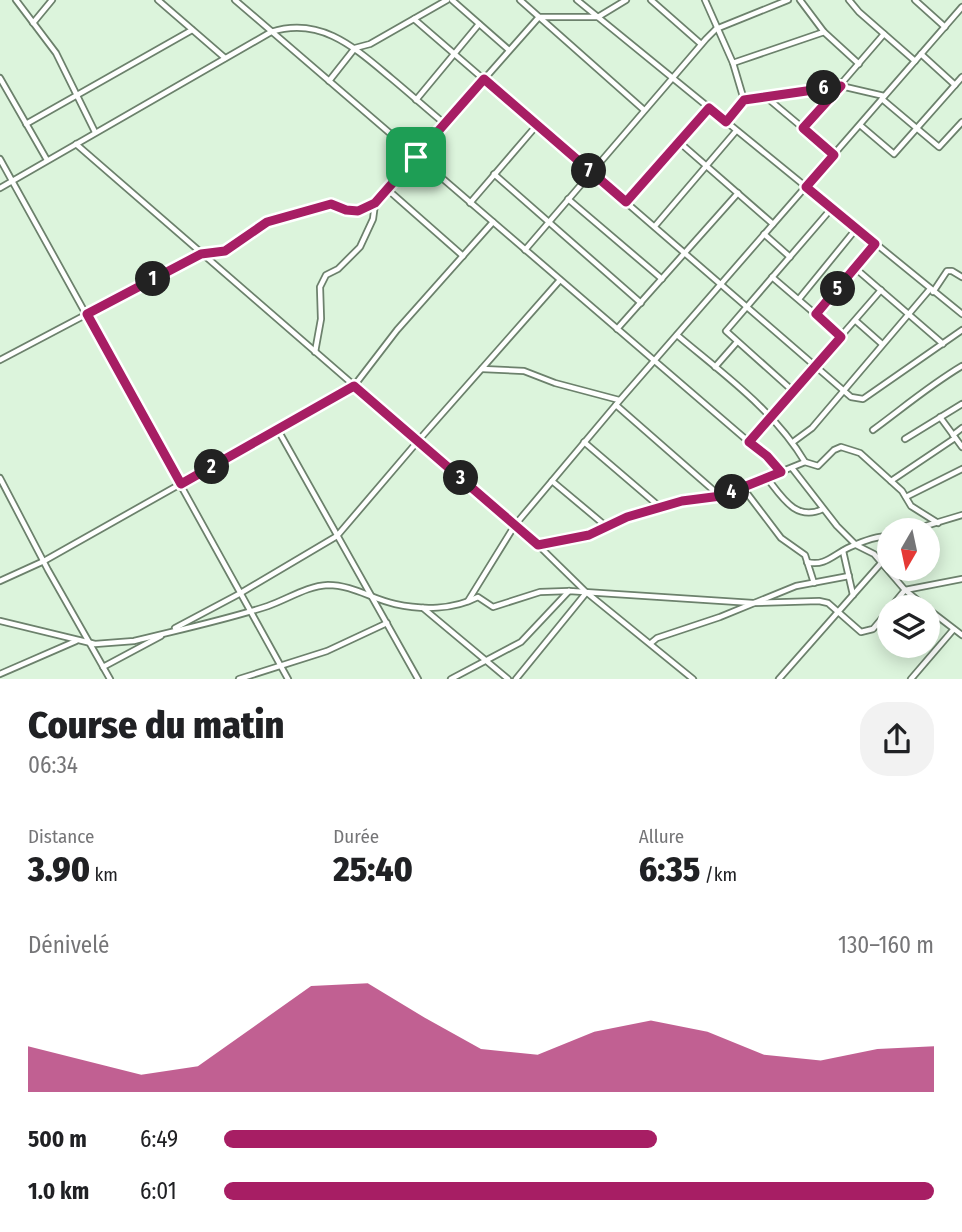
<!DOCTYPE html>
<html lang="fr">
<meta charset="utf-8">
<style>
body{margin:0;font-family:"Fira Sans Condensed",sans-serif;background:#f2f2f2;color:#202124;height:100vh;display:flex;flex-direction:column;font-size:26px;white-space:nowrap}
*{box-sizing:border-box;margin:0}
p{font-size:23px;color:#757577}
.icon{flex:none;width:38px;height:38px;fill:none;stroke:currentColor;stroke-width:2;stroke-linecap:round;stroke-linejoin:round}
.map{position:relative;height:679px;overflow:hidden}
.panel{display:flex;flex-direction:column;background:#fff;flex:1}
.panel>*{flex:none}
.needle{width:46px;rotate:189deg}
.tools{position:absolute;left:877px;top:518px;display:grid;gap:14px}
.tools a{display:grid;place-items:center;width:63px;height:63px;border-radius:50%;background:#fff;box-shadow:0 4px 18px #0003;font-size:35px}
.pin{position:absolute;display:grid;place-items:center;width:60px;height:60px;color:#fff;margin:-30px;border-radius:14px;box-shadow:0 4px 10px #0006}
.km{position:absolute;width:35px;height:35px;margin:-18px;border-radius:50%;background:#222;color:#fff;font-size:19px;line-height:35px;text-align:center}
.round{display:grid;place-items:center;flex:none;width:74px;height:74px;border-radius:28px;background:#f2f2f2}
.head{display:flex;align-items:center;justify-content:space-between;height:119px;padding:0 28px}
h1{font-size:38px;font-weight:800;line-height:52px}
.metrics{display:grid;grid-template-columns:repeat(3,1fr);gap:10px;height:119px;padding:7px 28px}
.metrics div{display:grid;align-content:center}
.metrics b{font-size:35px;font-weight:800}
.metrics small{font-size:19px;font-weight:400}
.metrics p{font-size:19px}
.chart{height:196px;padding:14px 28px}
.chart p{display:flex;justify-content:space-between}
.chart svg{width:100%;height:126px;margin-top:7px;fill:#a71e64;opacity:.7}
ul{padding:0 28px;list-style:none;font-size:23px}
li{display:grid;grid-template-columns:112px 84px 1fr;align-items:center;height:52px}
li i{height:18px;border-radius:9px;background:#a71e64}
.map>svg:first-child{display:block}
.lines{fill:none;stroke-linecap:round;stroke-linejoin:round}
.minor-casing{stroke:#6c816c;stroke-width:8}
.minor{stroke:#fff;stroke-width:4.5}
.route-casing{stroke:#fff;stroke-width:14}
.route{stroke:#a71e64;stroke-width:9}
</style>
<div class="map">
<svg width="962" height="679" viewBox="0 0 962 679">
<rect width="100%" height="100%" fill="#dcf4dc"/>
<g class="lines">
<g class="minor-casing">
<g id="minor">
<polyline points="16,0 56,53 95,132"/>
<polyline points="158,0 225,58"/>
<polyline points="235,0 749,442 765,453 781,472"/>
<polyline points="452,0 509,50"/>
<polyline points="520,0 644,110"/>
<polyline points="577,0 962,314"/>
<polyline points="651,0 701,44"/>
<polyline points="705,0 733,63 744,100"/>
<polyline points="800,0 824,32 859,64"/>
<polyline points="849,0 859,12 915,61"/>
<polyline points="915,0 945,27"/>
<polyline points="414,19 851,397 863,399 962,330"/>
<polyline points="33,23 52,0"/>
<polyline points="921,54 955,85"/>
<polyline points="733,63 824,32"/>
<polyline points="0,78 47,160"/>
<polyline points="329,81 355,48 370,44 447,0"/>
<polyline points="766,97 834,154"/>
<polyline points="882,99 939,147 962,122"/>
<polyline points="416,100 479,24"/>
<polyline points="726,122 744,100 841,86 884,96"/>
<polyline points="26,124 192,30"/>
<polyline points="860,125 894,154 962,77"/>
<polyline points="803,128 884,34"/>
<polyline points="679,142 773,224"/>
<polyline points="76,144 538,545 586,592 693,679"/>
<polyline points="0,159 288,679"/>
<polyline points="494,174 641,303"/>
<path d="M0,188L271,32C321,16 355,48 391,78C409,93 427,109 445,124"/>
<polyline points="387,189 463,256"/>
<polyline points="568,199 662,279"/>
<polyline points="626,202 709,108"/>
<polyline points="470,203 537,125"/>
<polyline points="655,226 736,131"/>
<polyline points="764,234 790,257"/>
<polyline points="525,250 706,39 716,29 788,0"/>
<polyline points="855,268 943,344"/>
<polyline points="772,277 841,336"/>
<polyline points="933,292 947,271 952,271 962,277"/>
<polyline points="799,299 856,229"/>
<polyline points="816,314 875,244"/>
<polyline points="856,321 882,344"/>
<polyline points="617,329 738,193"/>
<path d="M677,335C723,374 774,410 805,462L818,466L834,450L841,447L860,453L902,491L911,506L938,523"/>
<polyline points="315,352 321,319 320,287 326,275 338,269 360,247 373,219 375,204"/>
<polyline points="0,360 201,254 225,251 267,222 331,204 346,210 358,211 375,203 539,17 598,17 626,0"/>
<polyline points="715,367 737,342"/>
<polyline points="482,369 524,371 555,383 619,400"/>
<polyline points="793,391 726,331 831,209"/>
<polyline points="616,405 720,496"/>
<polyline points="940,417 962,447"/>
<polyline points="278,430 418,679"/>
<path d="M873,430C903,408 930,385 962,366"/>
<polyline points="953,435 962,428"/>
<polyline points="905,439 962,404"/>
<polyline points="584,442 660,507"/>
<polyline points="749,442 881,290"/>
<polyline points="793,442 812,428 930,289"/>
<polyline points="792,468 837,526 856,545 874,554 905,590 926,607"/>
<polyline points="0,478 48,570 110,679"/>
<path d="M767,478C782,497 796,522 823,509"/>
<polyline points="552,481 607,527"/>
<polyline points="891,481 955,438"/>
<polyline points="743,488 781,538 805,555 814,583"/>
<polyline points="906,497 962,469"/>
<polyline points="912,530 962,515"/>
<polyline points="538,545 589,535 627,517 682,501 721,496 805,462"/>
<polyline points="843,551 853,595"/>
<path d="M807,562C825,567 834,554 850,547C861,542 876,536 889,536"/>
<polyline points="0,581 44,561 354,386 397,330 493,222"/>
<polyline points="468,601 515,525 620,400 962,7"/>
<polyline points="891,607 905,590 962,579"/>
<polyline points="423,608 508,679"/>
<polyline points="928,609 962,635"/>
<path d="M0,621L95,644L134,641C178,630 225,620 268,606C288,599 307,586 328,585C352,585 372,599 395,604C422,610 453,610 478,597L493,607L540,592L569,591L753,603L819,601L828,603L861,632L873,629L889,610"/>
<polyline points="175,628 239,594 337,536 418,441 560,280"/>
<polyline points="651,643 657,638 720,617 796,586 849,576"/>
<polyline points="103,667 161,636"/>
<polyline points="0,674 76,641"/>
<polyline points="239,679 327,651 387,623"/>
<polyline points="451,679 521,642 569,591"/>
<polyline points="516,679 586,593"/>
<polyline points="779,679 882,562"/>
<polyline points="911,679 953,630"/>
</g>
</g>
<use href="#minor" class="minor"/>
</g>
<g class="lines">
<g class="route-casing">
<polygon id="route" points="484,79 626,202 709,108 726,122 744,100 841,86 803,128 834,155 806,187 875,244 816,314 841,337 749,442 767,456 781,472 721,496 682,501 627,517 589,535 538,545 354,386 181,484 87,314 201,254 225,251 267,222 331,204 346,210 358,211 375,203"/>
</g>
<use href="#route" class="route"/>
</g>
</svg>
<div class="tools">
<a><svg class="needle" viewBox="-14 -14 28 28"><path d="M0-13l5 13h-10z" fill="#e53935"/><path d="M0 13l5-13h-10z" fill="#757577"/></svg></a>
<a><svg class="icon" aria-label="layers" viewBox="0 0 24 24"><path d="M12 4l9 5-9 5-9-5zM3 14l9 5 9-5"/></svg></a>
</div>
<div class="pin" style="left:416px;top:157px;background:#1e9e55"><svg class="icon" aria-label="arrive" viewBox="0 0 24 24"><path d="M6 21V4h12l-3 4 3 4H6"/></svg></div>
<b class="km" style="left:153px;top:279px">1</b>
<b class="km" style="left:212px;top:467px">2</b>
<b class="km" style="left:461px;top:478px">3</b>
<b class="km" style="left:732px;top:492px">4</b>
<b class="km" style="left:838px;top:289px">5</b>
<b class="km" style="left:824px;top:88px">6</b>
<b class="km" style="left:589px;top:171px">7</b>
</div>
<section class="panel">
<div class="head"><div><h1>Course du matin</h1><p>06:34</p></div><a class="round"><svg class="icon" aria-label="share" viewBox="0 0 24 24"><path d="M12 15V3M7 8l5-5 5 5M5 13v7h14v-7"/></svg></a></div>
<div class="metrics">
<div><p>Distance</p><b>3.90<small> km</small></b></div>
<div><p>Durée</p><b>25:40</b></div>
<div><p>Allure</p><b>6:35<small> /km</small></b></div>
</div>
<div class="chart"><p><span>Dénivelé</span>130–160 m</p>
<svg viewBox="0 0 160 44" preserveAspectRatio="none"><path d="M0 44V28L10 33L20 38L30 35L40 21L50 7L60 6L70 18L80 29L90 31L100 23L110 19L120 23L130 31L140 33L150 29L160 28V44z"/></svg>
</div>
<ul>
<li><b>500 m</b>6:49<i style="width:61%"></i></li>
<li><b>1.0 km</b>6:01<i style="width:100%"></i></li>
</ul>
</section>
